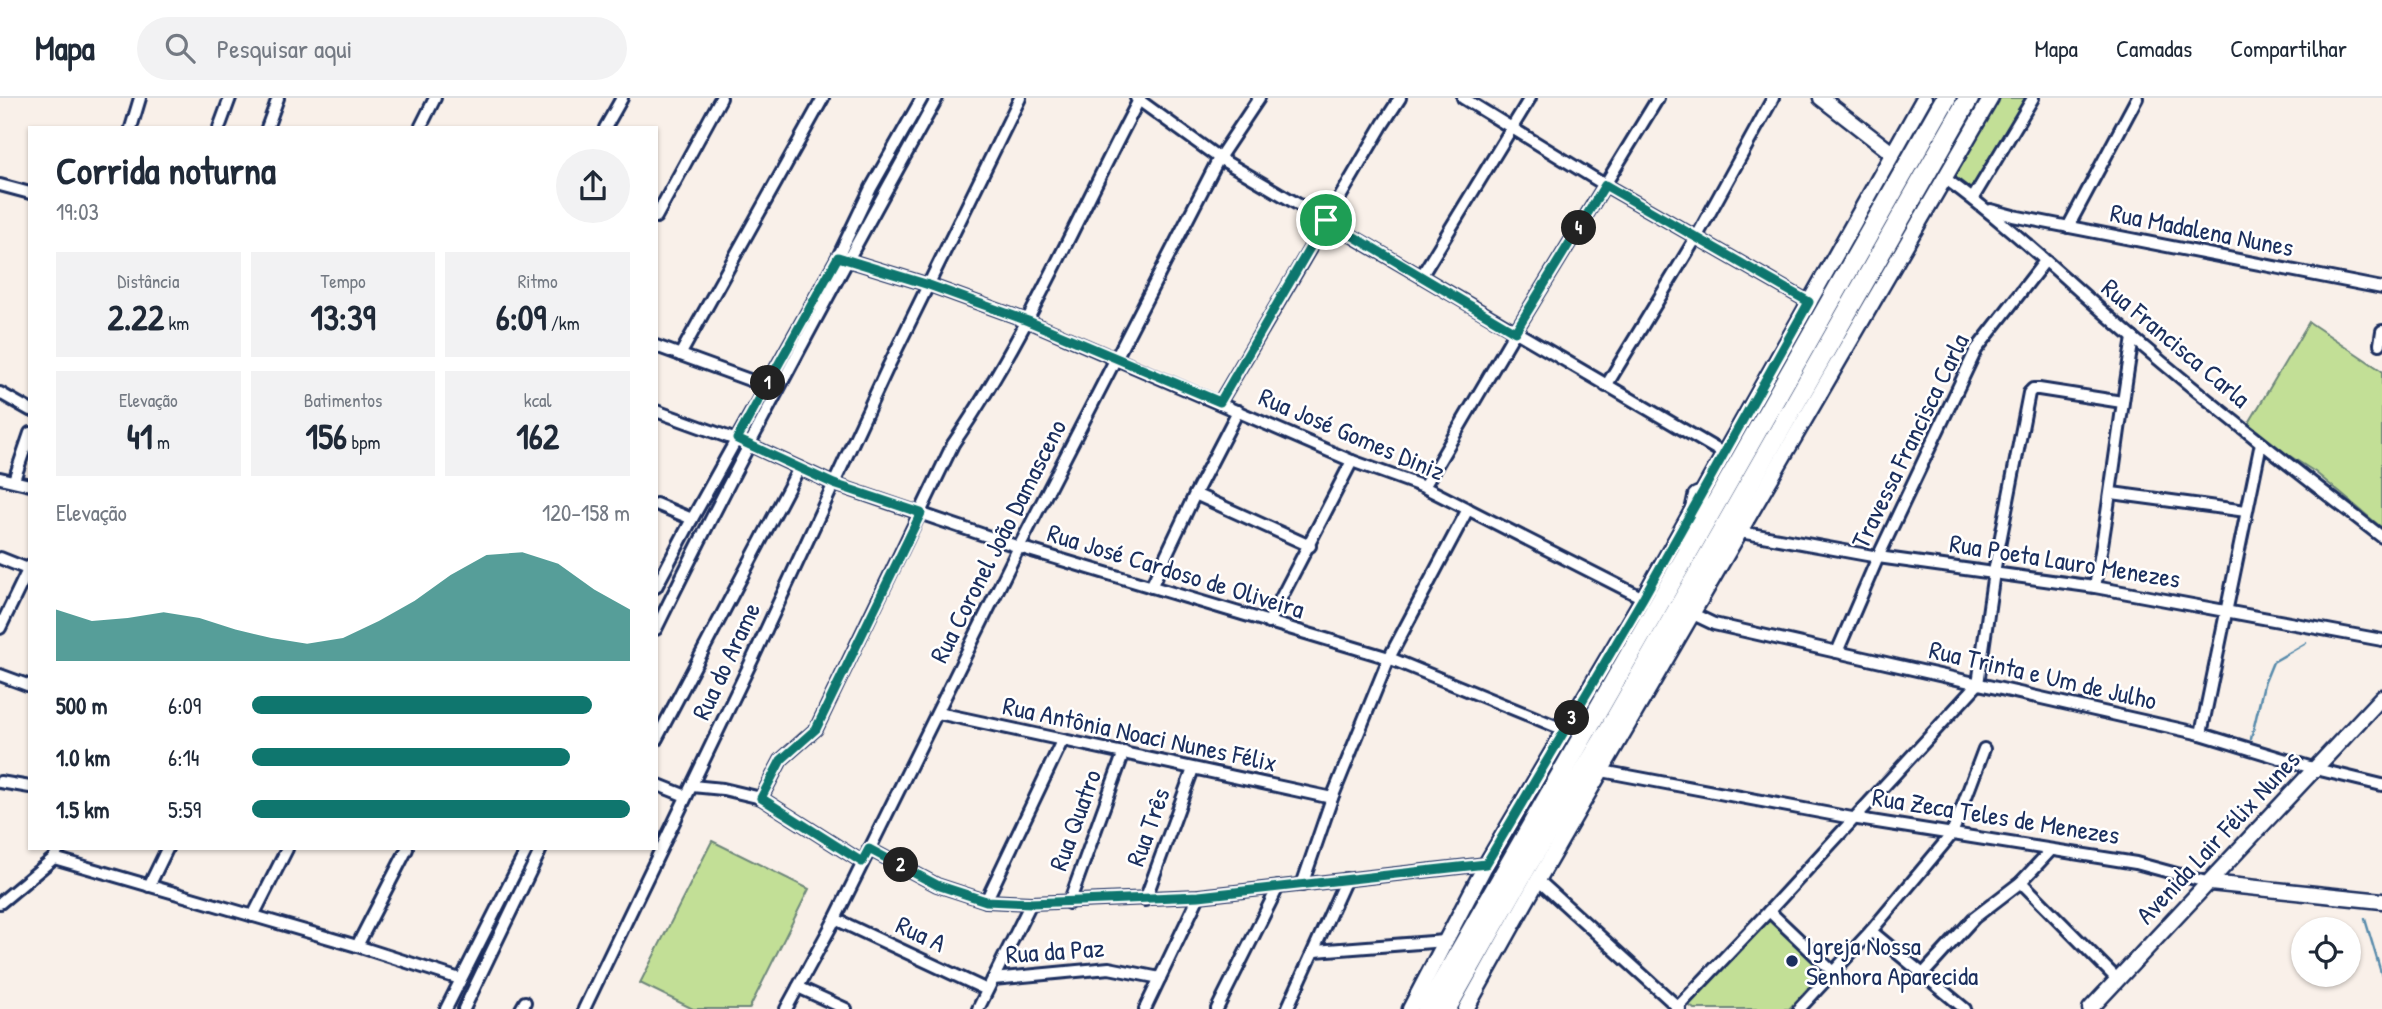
<!DOCTYPE html>
<html lang="pt">
<meta charset="utf-8">
<style>
body{margin:0;font-family:"Patrick Hand",sans-serif;background:#f2f2f3;color:#1f2937;height:100vh;display:flex;flex-direction:column;font-size:26px;white-space:nowrap}
*{box-sizing:border-box;margin:0}
p{font-size:23px;color:#747a83}
.icon{flex:none;width:38px;height:38px;fill:none;stroke:currentColor;stroke-width:2;stroke-linecap:round;stroke-linejoin:round}
.map{position:relative;flex:1;overflow:hidden}
.drawer{position:absolute;left:28px;top:28px;width:630px;height:724px;display:flex;flex-direction:column;background:#fff;border-radius:0px;box-shadow:0 2px 5px #0004}
.drawer>*{flex:none}
.controls{position:absolute;left:2291px;top:819px;display:grid;gap:14px}
.controls a{display:grid;place-items:center;width:70px;height:70px;border-radius:50%;background:#fff;box-shadow:0 2px 5px #0004;font-size:35px}
.pin{position:absolute;display:grid;place-items:center;width:60px;height:60px;color:#fff;margin:-30px;border:4px solid #fff;border-radius:50%;box-shadow:0 2px 7px #0007}
.km{position:absolute;width:35px;height:35px;margin:-18px;border-radius:50%;background:#222;color:#fff;font-size:19px;line-height:35px;text-align:center}
.round{display:grid;place-items:center;flex:none;width:74px;height:74px;border-radius:37px;background:#f2f2f3}
.summary{display:flex;align-items:center;justify-content:space-between;height:119px;padding:0 28px}
h1{font-size:38px;font-weight:700;line-height:52px}
.stats{display:grid;grid-template-columns:repeat(3,1fr);gap:10px;height:119px;padding:7px 28px}
.stats div{display:grid;align-content:center;border-radius:0px;background:#f2f2f3;text-align:center}
.stats b{font-size:35px;font-weight:700}
.stats small{font-size:19px;font-weight:400}
.stats p{font-size:19px}
.chart{height:196px;padding:14px 28px}
.chart p{display:flex;justify-content:space-between}
.chart svg{width:100%;height:126px;margin-top:7px;fill:#0f766e;opacity:.7}
ul{padding:0 28px;list-style:none;font-size:23px}
li{display:grid;grid-template-columns:112px 84px 1fr;align-items:center;height:52px}
li i{height:18px;border-radius:9px;background:#0f766e}
header{display:flex;align-items:center;gap:42px;box-sizing:border-box;height:98px;padding:0 35px;background:#fff;border-bottom:2px solid #e0e1e3}
header strong{font-size:33px}
nav{display:flex;gap:38px;margin-inline-start:auto;font-size:24px}
.search{width:490px;height:63px;background:#f2f2f3;display:flex;align-items:center;gap:18px;box-sizing:border-box;padding:0 24px;border-radius:38px;color:#747a83;font-size:26px}
.map>svg:first-child{display:block}
.green{fill:#c2df96;stroke:#6e877a;stroke-width:2}
.lines{fill:none;stroke-linecap:round;stroke-linejoin:round}
.stream{stroke:#578aab;stroke-width:2.5}
.street-casing{stroke:#1b2f5e;stroke-width:16}
.secondary-casing{stroke:#1b2f5e;stroke-width:19}
.highway-casing{stroke:#1b2f5e;stroke-width:24}
.street{stroke:#fff;stroke-width:10}
.secondary{stroke:#fff;stroke-width:14}
.highway{stroke:#fff;stroke-width:19}
.route-casing{stroke:#fff;stroke-width:14}
.route{stroke:#0f766e;stroke-width:9}
.poi-dot{fill:#1b2f5e;stroke:#fff;stroke-width:2.5}
.labels{text-anchor:middle;stroke-width:5;stroke-linejoin:round;paint-order:stroke}
.street-label{font-size:26px;fill:#1b2f5e;stroke:#fff}
.poi-label{font-size:26px;fill:#1b2f5e;stroke:#fff;text-anchor:start}
</style>
<header>
<strong>Mapa</strong>
<div class="search"><svg class="icon" aria-label="search" viewBox="0 0 24 24"><circle cx="10" cy="10" r="6"/><path d="M15 15l6 6"/></svg>Pesquisar aqui</div>
<nav><a>Mapa</a><a>Camadas</a><a>Compartilhar</a></nav>
</header>
<div class="map">
<svg width="2382" height="911" viewBox="0 0 2382 911">
<rect width="100%" height="100%" fill="#f9f0e9"/>
<filter id="ink" filterUnits="userSpaceOnUse"><feTurbulence type="fractalNoise" baseFrequency=".0143" numOctaves="2"/><feDisplacementMap in="SourceGraphic" scale="14" xChannelSelector="R" yChannelSelector="G"/><feConvolveMatrix kernelMatrix="1 2 1 2 8 2 1 2 1" color-interpolation-filters="sRGB"/></filter>
<g filter="url(#ink)">
<g class="green">
<polygon points="1996,0 2029,0 1973,96 1950,80"/>
<polygon points="2309,224 2382,273 2382,430 2315,374 2246,330"/>
<polygon points="712,743 809,791 749,911 693,911 640,885"/>
<polygon points="1769,819 1819,865 1821,870 1817,880 1789,911 1694,911 1690,908 1690,903"/>
</g>
<g class="lines">
<g class="stream">
<polyline points="2251,641 2264,586 2273,564 2306,545"/>
<polyline points="2365,821 2382,878"/>
</g>
<g class="street-casing">
<g id="street">
<polyline points="1136,0 1219,60 1723,355"/>
<polyline points="1463,0 1605,87 1809,204"/>
<polyline points="131,30 140,0"/>
<polyline points="219,30 230,0"/>
<polyline points="267,30 278,0"/>
<polyline points="420,30 435,0"/>
<polyline points="605,30 622,0"/>
<path d="M1946,81C2012,129 2070,186 2132,239C2214,309 2298,374 2382,439"/>
<polyline points="0,87 30,95"/>
<polyline points="1973,100 2033,0"/>
<polyline points="1991,112 2013,118 2382,190"/>
<polyline points="656,119 721,0"/>
<polyline points="2068,129 2137,0"/>
<polyline points="838,159 929,187 1028,223 1352,363 1424,389 1643,500"/>
<polyline points="1422,177 1530,0"/>
<polyline points="2380,246 2382,233"/>
<polyline points="656,248 766,288"/>
<polyline points="680,257 823,0"/>
<polyline points="1606,288 1697,138 1773,0"/>
<polyline points="0,295 30,312"/>
<polyline points="1220,304 1383,26 1400,0"/>
<polyline points="656,313 750,347 834,386 1019,449 1389,560 1565,632"/>
<polyline points="0,380 30,387"/>
<polyline points="14,382 30,335"/>
<polyline points="1424,389 1515,234 1658,0"/>
<polyline points="2112,395 2246,413"/>
<polyline points="1195,396 1310,448"/>
<polyline points="656,406 692,421"/>
<polyline points="1740,434 1878,459 2095,489 2382,542"/>
<polyline points="0,460 30,472"/>
<polyline points="656,489 692,421 838,159 871,90 922,0"/>
<polyline points="1151,489 1195,396 1238,313"/>
<path d="M2095,489C2110,406 2119,323 2133,240"/>
<polyline points="1693,516 1714,526 1837,554 2201,636 2316,671 2382,687"/>
<polyline points="1268,525 1352,363"/>
<polyline points="0,530 30,468"/>
<path d="M656,531C744,351 840,175 937,0"/>
<polyline points="1837,554 1878,459 1976,252 2045,163"/>
<polyline points="0,577 30,588"/>
<polyline points="938,615 1332,700"/>
<polyline points="2201,636 2261,345"/>
<polyline points="656,642 799,370"/>
<polyline points="1602,673 1852,720 2136,765 2210,785"/>
<polyline points="0,684 30,689"/>
<polyline points="656,686 686,698"/>
<polyline points="692,688 723,691 761,700 862,764"/>
<path d="M761,700L781,662L816,631L953,346C1028,237 1078,116 1140,0"/>
<polyline points="869,751 937,787 986,803 1031,805 1199,798 1486,766"/>
<polyline points="54,760 357,848 460,881"/>
<polyline points="1538,782 1680,911"/>
<polyline points="2021,784 2118,882"/>
<polyline points="1302,787 1332,700 1389,560 1468,411"/>
<polyline points="149,788 167,751"/>
<polyline points="1145,802 1193,671"/>
<polyline points="986,803 1062,643"/>
<polyline points="0,805 54,760 58,751"/>
<polyline points="1069,805 1124,654"/>
<polyline points="1769,813 1833,874"/>
<polyline points="253,818 287,751"/>
<polyline points="835,821 987,892"/>
<polyline points="1871,833 1965,911"/>
<polyline points="357,848 407,751"/>
<polyline points="1315,853 1445,843"/>
<polyline points="1924,875 1974,820 2021,784 2050,753"/>
<polyline points="993,881 1109,870 1160,880"/>
<polyline points="798,889 846,911"/>
<polyline points="446,911 527,751"/>
<polyline points="464,911 541,751"/>
<polyline points="521,911 525,904"/>
<polyline points="584,911 753,560 888,269 1020,0"/>
<polyline points="786,911 835,821 1019,449 1219,60 1259,0"/>
<polyline points="978,911 1031,805"/>
<polyline points="1145,911 1199,798"/>
<polyline points="1217,911 1278,789"/>
<polyline points="1287,911 1346,781"/>
<polyline points="1676,911 1769,813 1978,586 1994,474 2029,295 2033,291 2039,291 2122,304"/>
<polyline points="1799,911 1871,833 1952,736 1984,651"/>
</g>
</g>
<g class="secondary-casing">
<g id="secondary">
<polyline points="1821,0 1892,55"/>
<polyline points="2210,785 2382,803"/>
<polyline points="1410,911 1486,766 1643,500 1924,0"/>
<polyline points="1466,911 1538,782 1991,0"/>
<polyline points="2090,911 2382,599"/>
</g>
</g>
<g class="highway-casing">
<g id="highway">
<polyline points="1688,446 1698,399"/>
<path d="M1427,911C1601,608 1774,304 1946,0"/>
<polyline points="1446,911 1527,768 1605,639 1969,0"/>
</g>
</g>
<use href="#street" class="street"/>
<use href="#secondary" class="secondary"/>
<use href="#highway" class="highway"/>
</g>
</g>
<g class="lines" filter="url(#ink)">
<g class="route-casing">
<polygon id="route" points="1605,87 1809,204 1643,500 1486,766 1199,798 1031,805 986,803 937,787 869,751 862,764 761,700 781,662 816,631 921,415 834,386 737,341 838,159 929,187 1028,223 1220,304 1326,122 1515,234"/>
</g>
<use href="#route" class="route"/>
</g>
<circle class="poi-dot" cx="1792" cy="863" r="7"/>
<g class="labels">
<g class="street-label">
<text transform="translate(2202 132) rotate(11)" y="9">Rua Madalena Nunes</text>
<text transform="translate(2176 245) rotate(40)" y="9">Rua Francisca Carla</text>
<text transform="translate(1352 336) rotate(23)" y="9">Rua José Gomes Diniz</text>
<text transform="translate(1910 343) rotate(-64)" y="9">Travessa Francisca Carla</text>
<text transform="translate(998 443) rotate(-63)" y="9">Rua Coronel João Damasceno</text>
<text transform="translate(2065 463) rotate(9)" y="9">Rua Poeta Lauro Menezes</text>
<text transform="translate(1176 473) rotate(17)" y="9">Rua José Cardoso de Oliveira</text>
<text transform="translate(726 563) rotate(-65)" y="9">Rua do Arame</text>
<text transform="translate(2043 577) rotate(13)" y="9">Rua Trinta e Um de Julho</text>
<text transform="translate(1140 636) rotate(12)" y="9">Rua Antônia Noaci Nunes Félix</text>
<text transform="translate(1996 718) rotate(9)" y="9">Rua Zeca Teles de Menezes</text>
<text transform="translate(1075 722) rotate(-70)" y="9">Rua Quatro</text>
<text transform="translate(1148 729) rotate(-70)" y="9">Rua Três</text>
<text transform="translate(2218 739) rotate(-47)" y="9">Avenida Lair Félix Nunes</text>
<text transform="translate(921 836) rotate(25)" y="9">Rua A</text>
<text transform="translate(1055 853) rotate(-4)" y="9">Rua da Paz</text>
</g>
<g class="poi-label">
<text x="1806" y="857">Igreja Nossa<tspan x="1806" dy="30">Senhora Aparecida</tspan></text>
</g>
</g>
</svg>
<div class="controls">
<a><svg class="icon" aria-label="locate" viewBox="0 0 24 24"><circle cx="12" cy="12" r="6"/><path d="M12 2v4M12 18v4M2 12h4M18 12h4"/></svg></a>
</div>
<div class="pin" style="left:1326px;top:122px;background:#1e9e55"><svg class="icon" aria-label="arrive" viewBox="0 0 24 24"><path d="M6 21V4h12l-3 4 3 4H6"/></svg></div>
<b class="km" style="left:768px;top:285px">1</b>
<b class="km" style="left:901px;top:767px">2</b>
<b class="km" style="left:1572px;top:620px">3</b>
<b class="km" style="left:1579px;top:130px">4</b>
<section class="drawer">
<div class="summary"><div><h1>Corrida noturna</h1><p>19:03</p></div><a class="round"><svg class="icon" aria-label="share" viewBox="0 0 24 24"><path d="M12 15V3M7 8l5-5 5 5M5 13v7h14v-7"/></svg></a></div>
<div class="stats">
<div><p>Distância</p><b>2.22<small> km</small></b></div>
<div><p>Tempo</p><b>13:39</b></div>
<div><p>Ritmo</p><b>6:09<small> /km</small></b></div>
</div>
<div class="stats">
<div><p>Elevação</p><b>41<small> m</small></b></div>
<div><p>Batimentos</p><b>156<small> bpm</small></b></div>
<div><p>kcal</p><b>162</b></div>
</div>
<div class="chart"><p><span>Elevação</span>120–158 m</p>
<svg viewBox="0 0 160 44" preserveAspectRatio="none"><path d="M0 44V26L10 30L20 29L30 27L40 29L50 33L60 36L70 38L80 36L90 30L100 23L110 14L120 7L130 6L140 10L150 19L160 26V44z"/></svg>
</div>
<ul>
<li><b>500 m</b>6:09<i style="width:90%"></i></li>
<li><b>1.0 km</b>6:14<i style="width:84%"></i></li>
<li><b>1.5 km</b>5:59<i style="width:100%"></i></li>
</ul>
</section>
</div>
